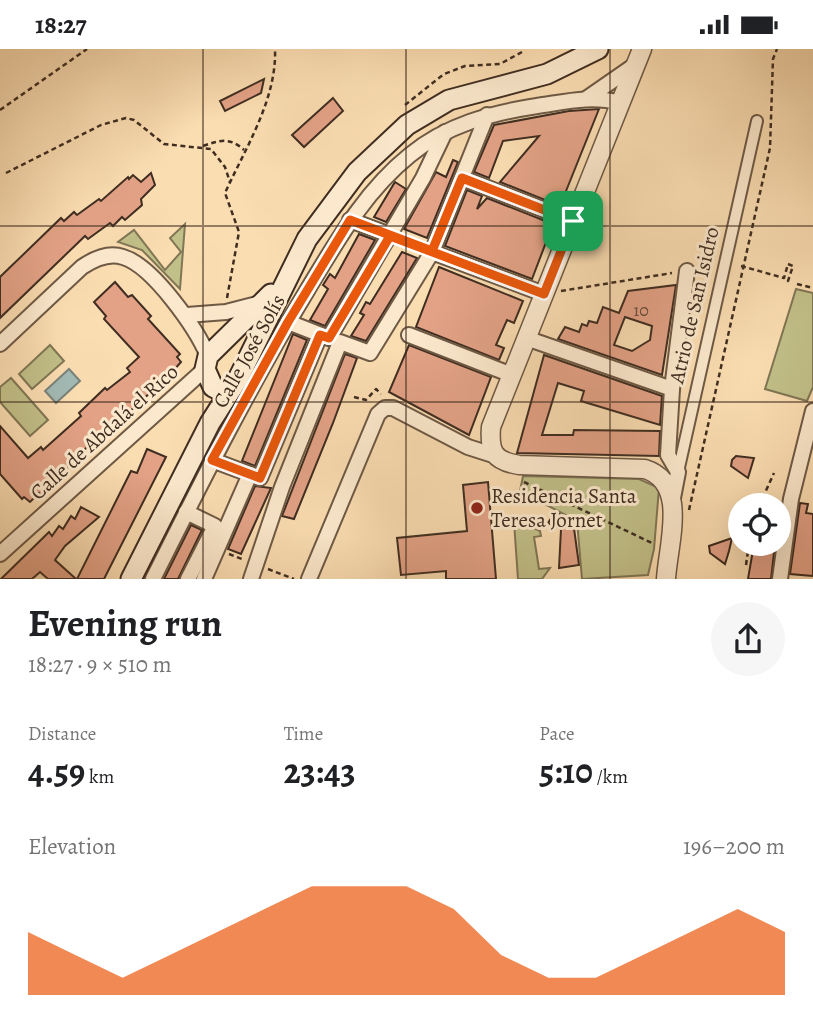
<!DOCTYPE html>
<meta charset="utf-8">
<style>
body{margin:0;font-family:Alegreya,serif;background:#f6f6f6;color:#202124;height:100vh;display:flex;flex-direction:column;font-size:26px;white-space:nowrap}
*{box-sizing:border-box;margin:0}
p{font-size:23px;color:#757577}
.icon{flex:none;width:38px;height:38px;fill:none;stroke:currentColor;stroke-width:2;stroke-linecap:round;stroke-linejoin:round}
.map{position:relative;height:530px;overflow:hidden}
.details{display:flex;flex-direction:column;background:#fff;flex:1}
.details>*{flex:none}
.buttons{position:absolute;left:728px;top:444px;display:grid;gap:14px}
.buttons a{display:grid;place-items:center;width:63px;height:63px;border-radius:50%;background:#fff;box-shadow:0 7px 28px #0002;font-size:35px}
.pin{position:absolute;display:grid;place-items:center;width:60px;height:60px;color:#fff;margin:-30px;border-radius:14px;box-shadow:0 4px 10px #0006}
.round{display:grid;place-items:center;flex:none;width:74px;height:74px;border-radius:37px;background:#f6f6f6}
.summary{display:flex;align-items:center;justify-content:space-between;height:119px;padding:0 28px}
h1{font-size:38px;font-weight:700;line-height:52px}
.stats{display:grid;grid-template-columns:repeat(3,1fr);gap:10px;height:119px;padding:7px 28px}
.stats div{display:grid;align-content:center}
.stats b{font-size:35px;font-weight:700}
.stats small{font-size:19px;font-weight:400}
.stats p{font-size:19px}
.chart{height:196px;padding:14px 28px}
.chart p{display:flex;justify-content:space-between}
.chart svg{width:100%;height:126px;margin-top:7px;fill:#ea580c;opacity:.7}
.status{display:flex;justify-content:space-between;align-items:center;height:49px;padding:0 35px;background:#fff;direction:ltr}
.status svg{height:19px;fill:currentColor}
.map>svg:first-child{display:block}
.green{fill:#c2c089;stroke:#807655;stroke-width:2}
.water{fill:#a2bab5;stroke:#7a827a;stroke-width:2}
.building{fill:#e3a286;stroke:#3f2d21;stroke-width:2;fill-rule:evenodd}
.lines{fill:none;stroke-linecap:round;stroke-linejoin:round}
.pedestrian-casing{stroke:#6e5945;stroke-width:14}
.minor-casing{stroke:#6e5945;stroke-width:18}
.tertiary-casing{stroke:#6e5945;stroke-width:21}
.secondary-casing{stroke:#3f2d21;stroke-width:23}
.path{stroke:#3f2d21;stroke-width:2.5;stroke-dasharray:5 3.5;stroke-linecap:butt}
.pedestrian{stroke:#fce9cd;stroke-width:10}
.minor{stroke:#fce9cd;stroke-width:14}
.tertiary{stroke:#fce9cd;stroke-width:18}
.secondary{stroke:#fce9cd;stroke-width:19}
.route-casing{stroke:#fff;stroke-width:14}
.route{stroke:#ea580c;stroke-width:9}
.grid{fill:none;stroke:#3f2d21;stroke-width:2;stroke-opacity:0.55}
.poi-dot{fill:#8f2418;stroke:#fce9cd;stroke-width:2.5}
.labels{text-anchor:middle;stroke-width:6;stroke-linejoin:round;paint-order:stroke}
.number-label{font-size:18px;fill:#684a3a}
.street-label{font-size:21px;fill:#3f2d21;stroke:#fce9cd}
.poi-label{font-size:21px;fill:#3f2d21;stroke:#fce9cd;text-anchor:start}
</style>
<div class="status"><b>18:27</b><svg viewBox="0 0 49 12"><path d="M0 12V9h3v3zM5 12V6h3v6zM10 12V3h3v9zM15 12V0h3v12zM26 1h20v11H26zM47 4h2v5h-2z"/></svg></div>
<div class="map">
<svg width="813" height="530" viewBox="0 0 813 530">
<rect width="100%" height="100%" fill="#fbddb2"/>
<filter id="stains"><feTurbulence type="fractalNoise" baseFrequency=".00286" numOctaves="4"/><feColorMatrix values="0 0 0 0 .2 0 0 0 0 .09 0 0 0 0 .02 0 0 0 .5 -.17"/></filter>
<radialGradient id="worn" r=".72"><stop offset=".6" stop-color="#630" stop-opacity="0"/><stop offset="1" stop-color="#630" stop-opacity=".3"/></radialGradient>
<g class="green">
<polygon points="185,175 180,240 142,201 118,193 134,181 165,221 181,203 170,189"/>
<polygon points="796,240 813,244 813,338 807,352 765,340"/>
<polygon points="50,296 64,312 32,340 19,325"/>
<polygon points="11,329 48,371 30,387 0,353 0,338"/>
<polygon points="523,427 639,430 659,439 654,500 648,526 582,530 577,472 520,442"/>
<polygon points="517,471 540,482 541,487 534,488 539,520 550,519 542,530 518,530 514,473"/>
</g>
<polygon class="water" points="69,320 80,332 56,354 45,342"/>
<g class="building">
<polygon points="264,30 261,44 225,62 220,52"/>
<polygon points="333,49 343,62 304,98 292,86"/>
<polygon points="599,60 560,157 500,133 539,87 503,92 489,129 474,123 494,76 569,62"/>
<polygon points="453,111 458,113 427,189 404,180 436,123 446,128"/>
<polygon points="151,124 155,136 141,150 142,156 125,171 122,168 113,177 110,174 88,190 85,187 0,269 0,228 61,169 64,172 74,163 77,166 99,150 101,152 128,128 129,130 133,126 141,133"/>
<polygon points="395,133 406,140 386,173 374,168"/>
<polygon points="467,141 482,147 477,160 487,149 553,175 532,230 445,197"/>
<polygon points="359,185 375,191 325,277 310,271 328,240 323,236 330,225 335,229"/>
<polygon points="402,203 417,209 366,292 351,287 364,266 360,264 366,253 370,255"/>
<polygon points="439,218 523,252 514,274 507,271 496,296 504,299 499,311 416,278"/>
<polygon points="115,233 128,248 132,246 151,267 148,270 180,305 177,308 181,313 155,343 152,342 127,365 107,387 105,385 87,398 41,447 39,444 30,453 24,448 22,450 0,425 0,377 28,409 41,398 43,401 81,367 79,364 105,339 107,341 130,323 127,319 139,308 104,270 106,267 94,253"/>
<path d="M676,236L662,326L558,290L565,278L579,283L582,275L587,277L589,272L597,274L603,258L619,264L628,242ZM625,268L652,277L650,291L632,302L614,296Z"/>
<polygon points="293,285 307,291 255,417 242,412"/>
<polygon points="409,296 491,328 469,386 389,343"/>
<polygon points="345,305 357,309 333,374 294,470 282,467"/>
<polygon points="544,306 662,347 660,376 581,352 584,342 558,334 542,386 573,386 574,381 660,382 659,407 517,404"/>
<polygon points="147,400 166,408 104,530 77,530 131,422 137,424"/>
<polygon points="736,407 754,409 748,429 731,417 732,411"/>
<polygon points="488,433 496,530 446,530 446,522 401,526 397,489 467,482 463,436"/>
<polygon points="255,437 271,439 241,505 228,500"/>
<polygon points="800,454 808,455 806,464 813,465 813,527 790,525"/>
<polygon points="81,458 99,468 65,497 55,511 76,530 48,530 40,523 32,530 1,530 49,483 52,487 59,477 63,480 71,467 75,470"/>
<polygon points="555,463 573,472 579,516 559,519 561,480 548,474"/>
<polygon points="191,476 202,481 178,530 164,530"/>
<polygon points="732,489 729,502 725,515 710,504 709,497"/>
<polygon points="754,495 775,495 771,530 748,530"/>
</g>
<g class="lines">
<g class="pedestrian-casing">
<polyline id="pedestrian" points="678,423 757,72"/>
</g>
<g class="minor-casing">
<g id="minor">
<polyline points="586,50 635,16"/>
<polyline points="462,129 573,172"/>
<polyline points="350,171 390,186"/>
<polyline points="432,203 544,245"/>
<polyline points="187,266 226,263 261,254"/>
<polyline points="288,273 329,289 423,129 445,83"/>
<polyline points="409,286 512,326"/>
<polyline points="526,289 672,340"/>
<path d="M0,295L82,218C94,210 108,203 123,208C153,217 196,279 208,307"/>
<polyline points="212,411 260,429 320,286"/>
<polyline points="673,449 678,423 668,406 672,340 687,222"/>
<polyline points="186,463 215,477 188,530"/>
<polyline points="0,505 205,320"/>
<path d="M153,530C202,432 251,334 308,240C337,192 365,142 410,106C446,76 491,64 537,57C565,53 592,46 620,54"/>
<polyline points="204,530 250,425"/>
<polyline points="251,530 282,438 340,293 370,304 432,203 487,66"/>
<polyline points="309,530 378,365 385,359 393,359 468,398 493,406"/>
<polyline points="780,530 791,450 813,362"/>
</g>
</g>
<g class="tertiary-casing">
<path id="tertiary" d="M642,0L491,378C489,403 494,412 519,416L645,420C689,434 668,495 666,530"/>
</g>
<g class="secondary-casing">
<g id="secondary">
<polyline points="232,339 221,342 213,338 205,320 208,307 271,245"/>
<polyline points="131,530 210,374 238,330 307,190 357,123 407,76 449,51 547,25 598,0"/>
</g>
</g>
<g class="path">
<polyline points="405,56 444,25 465,17 500,15 522,3"/>
<polyline points="0,61 87,0"/>
<path d="M203,97C220,91 230,88 244,101"/>
<polyline points="6,124 101,76 126,69 134,71 164,95 211,100 225,118 230,133"/>
<polyline points="402,191 419,198"/>
<polyline points="788,215 793,217 788,232 792,233"/>
<polyline points="741,217 784,229 788,215"/>
<polyline points="797,235 813,239"/>
<polyline points="561,242 672,224"/>
<path d="M227,249L239,183L225,144C245,100 277,50 275,0"/>
<polyline points="354,348 366,351 376,340 381,345"/>
<polyline points="524,433 654,495"/>
<polyline points="759,457 774,424"/>
<polyline points="689,461 770,99 773,10 777,0"/>
<polyline points="229,505 242,510"/>
<polyline points="746,516 749,495"/>
<polyline points="268,520 294,530"/>
</g>
<use href="#pedestrian" class="pedestrian"/>
<use href="#minor" class="minor"/>
<use href="#tertiary" class="tertiary"/>
<use href="#secondary" class="secondary"/>
</g>
<g class="lines">
<g class="route-casing">
<polyline id="route" points="573,172 544,245 390,187 329,289 320,286 260,429 212,411 288,273 350,171 432,202 462,129 573,172"/>
</g>
<use href="#route" class="route"/>
</g>
<path class="grid" d="M203,0V530M406,0V530M610,0V530M0,177H813M0,353H813"/>
<circle class="poi-dot" cx="477" cy="459" r="7"/>
<g class="labels">
<g class="number-label">
<text x="641" y="267">10</text>
</g>
<g class="street-label">
<text transform="translate(694 256) rotate(-77)" y="7">Atrio de San Isidro</text>
<text transform="translate(249 302) rotate(-61)" y="7">Calle José Solís</text>
<text transform="translate(104 383) rotate(-42)" y="7">Calle de Abdalá el Rico</text>
</g>
<g class="poi-label">
<text x="491" y="454">Residencia Santa<tspan x="491" dy="24">Teresa Jornet</tspan></text>
</g>
</g>
<rect width="100%" height="100%" filter="url(#stains)"/>
<rect width="100%" height="100%" fill="url(#worn)"/>
</svg>
<div class="buttons">
<a><svg class="icon" aria-label="locate" viewBox="0 0 24 24"><circle cx="12" cy="12" r="6"/><path d="M12 2v4M12 18v4M2 12h4M18 12h4"/></svg></a>
</div>
<div class="pin" style="left:573px;top:172px;background:#1e9e55"><svg class="icon" aria-label="arrive" viewBox="0 0 24 24"><path d="M6 21V4h12l-3 4 3 4H6"/></svg></div>
</div>
<section class="details">
<div class="summary"><div><h1>Evening run</h1><p>18:27 · 9 × 510 m</p></div><a class="round"><svg class="icon" aria-label="share" viewBox="0 0 24 24"><path d="M12 15V3M7 8l5-5 5 5M5 13v7h14v-7"/></svg></a></div>
<div class="stats">
<div><p>Distance</p><b>4.59<small> km</small></b></div>
<div><p>Time</p><b>23:43</b></div>
<div><p>Pace</p><b>5:10<small> /km</small></b></div>
</div>
<div class="chart"><p><span>Elevation</span>196–200 m</p>
<svg viewBox="0 0 160 44" preserveAspectRatio="none"><path d="M0 44V22L10 30L20 38L30 30L40 22L50 14L60 6L70 6L80 6L90 14L100 30L110 38L120 38L130 30L140 22L150 14L160 22V44z"/></svg>
</div>
</section>
